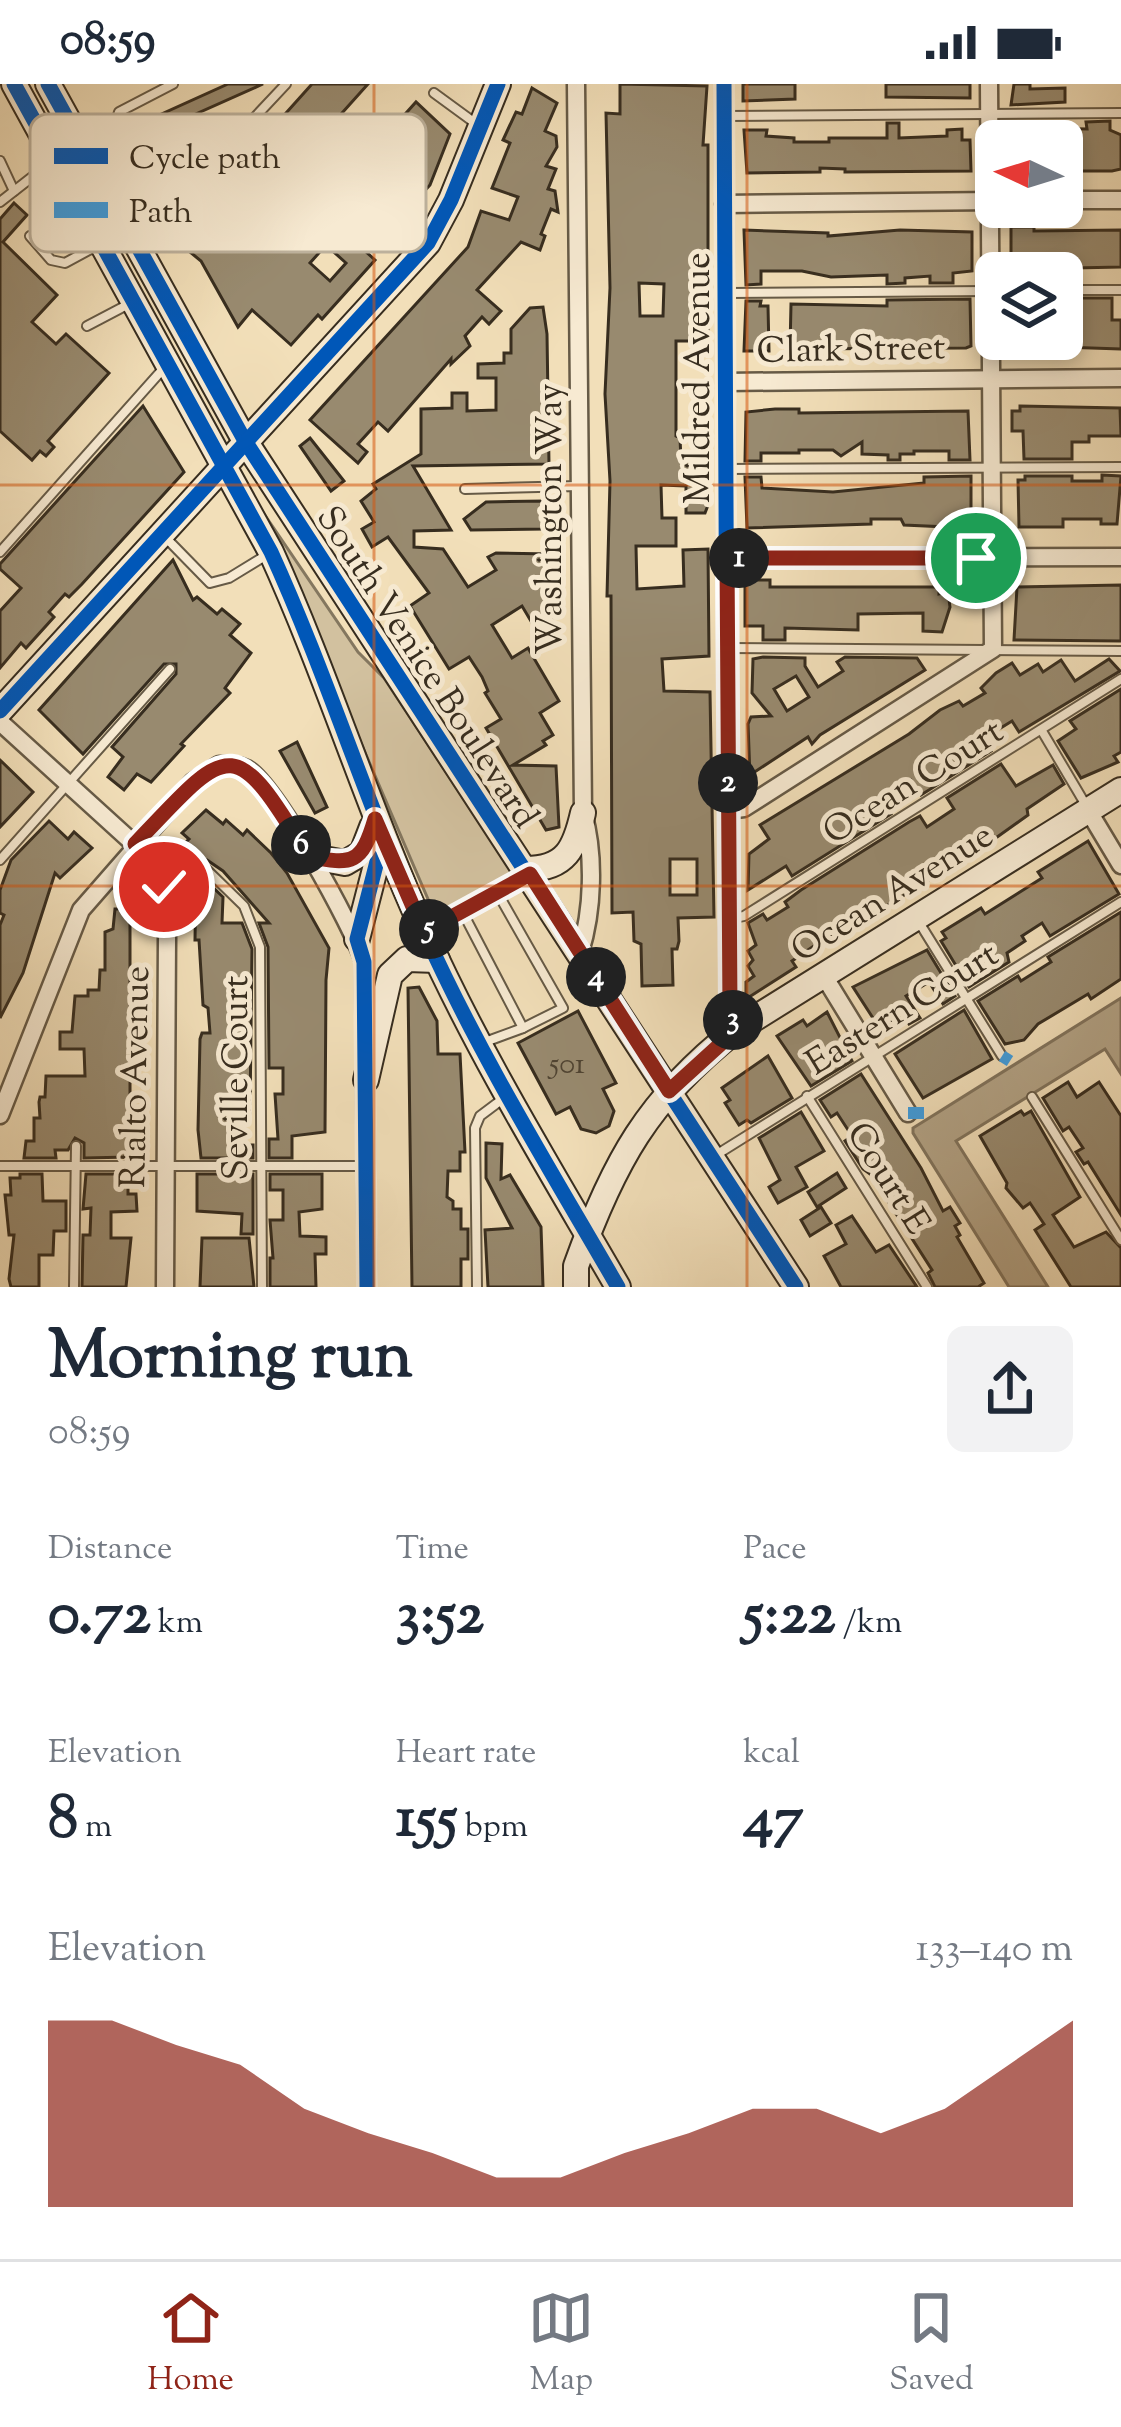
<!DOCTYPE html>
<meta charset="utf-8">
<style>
body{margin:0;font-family:"Sorts Mill Goudy",serif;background:#f2f2f3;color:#1f2937;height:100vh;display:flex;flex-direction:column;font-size:45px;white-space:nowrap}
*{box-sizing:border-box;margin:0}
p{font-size:39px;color:#747a83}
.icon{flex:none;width:66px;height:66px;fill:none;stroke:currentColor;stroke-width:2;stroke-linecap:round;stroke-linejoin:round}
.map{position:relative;height:1203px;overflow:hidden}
.sheet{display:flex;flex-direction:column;background:#fff;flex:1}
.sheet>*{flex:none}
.needle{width:78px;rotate:274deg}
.fabs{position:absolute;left:975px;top:36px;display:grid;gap:24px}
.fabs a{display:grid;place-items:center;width:108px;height:108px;border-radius:18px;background:#fff;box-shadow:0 6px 18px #0003;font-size:60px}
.pin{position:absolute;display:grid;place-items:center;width:102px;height:102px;color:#fff;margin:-51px;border:6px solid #fff;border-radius:50%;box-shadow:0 3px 12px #0007}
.km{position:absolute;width:60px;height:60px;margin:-30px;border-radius:50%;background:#222;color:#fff;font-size:33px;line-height:60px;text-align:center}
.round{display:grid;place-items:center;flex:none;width:126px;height:126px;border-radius:18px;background:#f2f2f3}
.overview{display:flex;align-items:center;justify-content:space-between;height:204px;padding:0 48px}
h1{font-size:66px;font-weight:700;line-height:90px}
.metrics{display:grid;grid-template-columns:repeat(3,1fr);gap:18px;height:204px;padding:12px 48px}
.metrics div{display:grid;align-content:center}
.metrics b{font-size:60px;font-weight:700}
.metrics small{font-size:33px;font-weight:400}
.metrics p{font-size:33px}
.chart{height:336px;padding:24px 48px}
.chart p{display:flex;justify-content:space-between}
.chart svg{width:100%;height:216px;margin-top:12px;fill:#8f2418;opacity:.7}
.status{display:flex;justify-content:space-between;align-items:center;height:84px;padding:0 60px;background:#fff;direction:ltr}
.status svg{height:33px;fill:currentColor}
.menu{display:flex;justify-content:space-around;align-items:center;height:168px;border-top:3px solid #e0e1e3;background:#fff;font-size:33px;color:#747a83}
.menu a{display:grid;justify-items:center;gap:6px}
.menu .active{color:#8f2418}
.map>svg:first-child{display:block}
.green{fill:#d2c19f;stroke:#84775f;stroke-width:3}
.water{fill:#b2a285;stroke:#81735c;stroke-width:3}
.building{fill:#988a6f;stroke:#372d1f;stroke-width:3;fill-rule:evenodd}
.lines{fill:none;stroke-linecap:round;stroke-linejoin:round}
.lane-casing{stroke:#665a46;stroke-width:12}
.street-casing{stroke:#665a46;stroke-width:21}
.secondary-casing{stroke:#372d1f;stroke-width:28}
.lane{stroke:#f7ead2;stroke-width:8}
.street{stroke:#f7ead2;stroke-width:16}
.secondary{stroke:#f7ead2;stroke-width:24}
.quiet{stroke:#3e9de0;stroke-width:12;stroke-dasharray:24 12;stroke-linecap:butt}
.cycleway-casing{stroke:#f7ead2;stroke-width:22}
.cycleway{stroke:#0057b8;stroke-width:15}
.route-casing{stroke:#fff;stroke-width:24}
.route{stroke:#8f2418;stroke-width:15}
.grid{fill:none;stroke:#d6550e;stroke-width:3;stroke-opacity:0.55}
.labels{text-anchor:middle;stroke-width:10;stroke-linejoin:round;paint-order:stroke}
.number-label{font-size:30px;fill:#4f4433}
.street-label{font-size:36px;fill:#372d1f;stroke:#f7ead2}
.key{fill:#f7ead2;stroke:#bdb19c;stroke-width:3}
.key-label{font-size:33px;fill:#372d1f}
</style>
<div class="status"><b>08:59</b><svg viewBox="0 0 49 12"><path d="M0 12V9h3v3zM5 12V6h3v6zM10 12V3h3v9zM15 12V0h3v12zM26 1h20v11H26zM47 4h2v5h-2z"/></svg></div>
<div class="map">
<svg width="1121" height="1203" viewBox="0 0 1121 1203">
<rect width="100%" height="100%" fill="#f2dfb9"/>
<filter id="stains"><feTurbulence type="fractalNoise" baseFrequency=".00167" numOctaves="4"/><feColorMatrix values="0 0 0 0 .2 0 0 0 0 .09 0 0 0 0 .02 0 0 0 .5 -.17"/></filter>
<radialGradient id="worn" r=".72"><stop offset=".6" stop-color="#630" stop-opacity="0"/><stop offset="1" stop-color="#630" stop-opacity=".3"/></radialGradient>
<polygon class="green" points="260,424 358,568 384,594 514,791 447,825 437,836"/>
<polygon class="water" points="1121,914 1121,990 1105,965 956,1057 1048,1203 1009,1203 913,1049 913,1044"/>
<g class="building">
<polygon points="228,0 263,0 169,42 184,77 206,64 208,67 175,103 169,90 153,98 134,58 130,60 124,47"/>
<path d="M312,0H368L308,67L329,89L333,84L346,96L416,18L450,50L430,101L407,126L414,133L404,144L396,137L385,149L360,127L342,146L375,176L322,235L318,231L291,261L252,226L238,243L201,177L190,168L200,157L184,143ZM326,161L346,179L330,197L310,179Z"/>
<path d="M620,0L707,2L703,61H708V257H676V352L680,354L681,376H710V416L705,429H686V402L661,401L662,434H676V462H636L637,505L684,502L683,466L708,465L709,572L662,575L664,607L710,608L714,833L678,834L679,857L677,865H672L673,901L642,902L641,860L634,857L633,828L612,829L611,512H607L610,397L605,310L610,204L606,29L620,30ZM639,199L664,200L663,232H640ZM670,775H697V811H670Z"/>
<polygon points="743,0 795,0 795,15 743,17"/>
<polygon points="886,0 970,0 970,14 886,13"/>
<polygon points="1014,0 1030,0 1030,5 1065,4 1065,18 1011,21"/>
<polygon points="532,4 557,19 545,47 556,52 557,63 546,82 556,85 548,105 555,107 558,128 551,125 541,150 545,152 540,166 521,158 477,206 501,227 489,240 482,233 465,252 470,262 451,280 451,275 388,347 378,338 358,360 367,368 358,379 310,336 468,163 481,127 509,136 518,113 492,104 510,59 503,56 516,28 522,30"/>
<polygon points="1110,37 1110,46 1121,51 1121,85 1112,87 1062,87 1062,57 1012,57 1011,50 1012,38 1036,38 1036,44 1087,45 1086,38"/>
<polygon points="887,39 899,39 899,54 947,52 947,46 962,45 962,56 970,56 971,87 845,88 845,85 820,84 820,88 747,89 744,46 767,46 766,52 794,54 794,58 829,58 829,54 887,54"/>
<polygon points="14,119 27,131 3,158 57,211 32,238 56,260 66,250 109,289 48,357 54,363 46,372 40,367 32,376 0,347 0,135"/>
<polygon points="1011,143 1034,143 1034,147 1121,146 1121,183 1027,185 1027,189 1011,189"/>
<polygon points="744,146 828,149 828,152 900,146 972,148 972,187 953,189 953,199 930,199 930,192 905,194 905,199 887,200 887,191 831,193 802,187 761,187 761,200 746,201"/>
<polygon points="1068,214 1112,214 1112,236 1121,236 1121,265 1062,263 1062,233 1068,233"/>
<polygon points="970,215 971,262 966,264 790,265 791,220 887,222 887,216"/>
<polygon points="746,217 761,217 760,222 768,222 769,267 744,267"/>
<polygon points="543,223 547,250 549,380 413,382 451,446 414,447 414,463 443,465 468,503 496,486 488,473 496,469 551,470 552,554 541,554 522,522 492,541 512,574 528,564 559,617 540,629 553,651 543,657 546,661 513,681 556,682 559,743 546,746 486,644 501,635 485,609 488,607 482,593 469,573 449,585 410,522 429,509 388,453 372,463 362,445 374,438 361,417 376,405 373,400 421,370 421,325 452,324 452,309 467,309 467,327 496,326 496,294 478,294 478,280 504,279 504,269 511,269 511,245 530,224"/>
<polygon points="143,322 184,388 82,500 69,513 65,510 49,528 54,533 26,564 21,559 0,584 0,527 21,504 0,485 0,480"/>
<polygon points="1020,322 1120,324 1121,352 1089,352 1089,358 1072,358 1072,375 1024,375 1023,347 1012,347 1012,327 1020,327"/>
<polygon points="775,325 799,325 799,329 968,327 970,376 949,376 949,367 914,367 914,370 900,370 900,376 888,376 888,371 862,370 862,358 841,372 833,366 799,366 799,369 761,369 761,377 745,377 746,328"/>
<polygon points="310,354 344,397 331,407 300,362"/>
<polygon points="1102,391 1121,392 1117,440 1101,440 1101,435 1063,435 1063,443 1019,443 1018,396 1025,396 1025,392 1072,392 1072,397 1102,397"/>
<polygon points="971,392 971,446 948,447 947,443 904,441 901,435 871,435 871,440 747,444 745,393 761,393 762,404 833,408 924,399 924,393"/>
<polygon points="544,417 544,425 549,425 544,445 471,446 464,435 486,418"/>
<polygon points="173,476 193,516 197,513 217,530 222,525 240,540 230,551 251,569 225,604 230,609 181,660 184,662 151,698 137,690 124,706 108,693 123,673 112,663 176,590 176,580 164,580 83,670 39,626"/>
<polygon points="745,496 770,496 770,503 939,503 939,510 948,508 950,523 942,548 923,547 923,529 858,530 858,546 785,544 785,556 763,556 763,542 745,542"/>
<polygon points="1121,501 1121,557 1014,556 1017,503"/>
<path d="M763,573L805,574V582L818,603L843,587L837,578L845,573L917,574L925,586L820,651L812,660L808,653L750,691L748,640L751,633L771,632L752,609L753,575ZM796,592L809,613L787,627L774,605Z"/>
<polygon points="1109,575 1120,587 1019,648 1012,637 983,655 991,667 921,711 911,696 882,714 891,730 792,792 786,782 748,806 749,770 769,755 760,741 909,650 940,626 959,617 963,622 985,609 981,604 996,589 1012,579 1020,591 1038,580 1043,588 1061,576 1075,597"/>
<polygon points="1121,605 1121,668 1114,672 1118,678 1081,694 1058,657 1076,645 1070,637"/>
<polygon points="297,658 327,723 315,729 280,667"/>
<polygon points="0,676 33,708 0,743"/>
<polygon points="1001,680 1016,702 1053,681 1064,700 1027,725 1028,731 979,766 868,833 865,827 792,877 796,883 746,915 746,898 754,892 748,882 753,876 748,867 756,861 748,839 763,830 767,836 788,823 785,818 801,806 909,738 920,732 927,743 954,725 947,714"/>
<polygon points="206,726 223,740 226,736 243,751 247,746 271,769 287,789 329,864 326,896 325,1048 292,1052 292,1074 269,1074 269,1055 278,1055 275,1010 283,1010 283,984 269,984 268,863 259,839 269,839 223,787 207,776 194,774 181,763 189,755 182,749"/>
<polygon points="49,737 68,755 74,748 92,764 60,794 55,789 23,889 0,934 0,841 4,831 0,829 0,806 11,776"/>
<polygon points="1088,757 1119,810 1050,852 1042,839 1022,852 1025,857 1007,869 1009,878 969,903 941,857 946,854 942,848 981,824 985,830 1042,794 1038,788"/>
<polygon points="196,794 203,794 223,813 222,839 242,839 252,865 250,1029 236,1029 236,1055 241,1055 241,1061 253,1061 253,1074 201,1074 198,1046 200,955 202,949 210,949 208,924 203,921 199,856 195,856"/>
<polygon points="115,825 130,825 130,1073 84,1074 84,1059 75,1054 68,1066 55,1066 56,1074 24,1074 26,1057 34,1057 34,1034 40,1034 39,1018 40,1013 45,1013 46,992 85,992 84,965 60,965 60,948 72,948 75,912 88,912 88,906 99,906 100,886 105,886 105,848 113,845"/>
<polygon points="1121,828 1121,895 1091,915 1088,910 1038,940 1024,956 1005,960 978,917 1018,892 1021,897 1051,878 1048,873"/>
<polygon points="927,866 955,912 943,920 929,898 906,912 920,934 909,940 903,930 880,945 853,903"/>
<polygon points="419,903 437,937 438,970 460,970 465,1068 460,1068 460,1087 448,1087 447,1113 453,1117 453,1125 461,1125 461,1145 468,1145 468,1175 461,1175 461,1203 412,1203 408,904"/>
<polygon points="964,926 992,975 923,1014 895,970"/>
<polygon points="578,927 616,999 603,1005 614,1027 609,1042 596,1049 581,1045 570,1023 556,1030 518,959"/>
<polygon points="827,928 852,977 811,1002 777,952 803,936 807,942"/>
<polygon points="768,972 792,1014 751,1039 747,1036 739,1041 725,1019 730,1016 722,1004"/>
<polygon points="861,990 921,1084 943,1127 950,1123 960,1139 955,1142 960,1151 957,1153 984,1199 978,1203 935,1203 928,1189 932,1186 886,1114 890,1112 875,1087 870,1090 863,1085 845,1057 852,1052 837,1029 831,1033 820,1016"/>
<polygon points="1068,998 1077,1013 1099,998 1121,1032 1121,1131 1088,1078 1084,1080 1076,1068 1083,1064 1069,1043 1063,1047 1043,1014"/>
<polygon points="1021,1027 1024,1031 1031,1027 1080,1113 1053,1131 1074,1163 1106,1148 1121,1164 1121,1203 1071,1203 1035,1146 1044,1140 1030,1119 1023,1124 1006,1104 1007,1099 980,1052"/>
<polygon points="801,1028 824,1067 796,1083 807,1103 778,1119 769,1103 780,1096 759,1054"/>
<polygon points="486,1059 502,1060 501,1095 510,1091 541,1143 543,1203 488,1203 485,1146 512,1144 486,1094"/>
<polygon points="837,1089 846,1104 817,1123 808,1108"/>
<polygon points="20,1090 42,1090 43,1117 66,1117 66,1147 54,1147 53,1171 39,1171 39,1203 11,1203 9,1195 14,1151 9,1151 5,1111 11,1111 10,1094 20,1094"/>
<polygon points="86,1090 128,1090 128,1110 136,1110 137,1127 111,1128 111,1154 131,1154 126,1203 82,1203 83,1151 90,1151 91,1124 83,1125"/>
<polygon points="197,1090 253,1090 253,1150 241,1150 242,1130 197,1127"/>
<polygon points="270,1090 322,1090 322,1125 299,1128 300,1152 326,1153 326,1170 315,1170 316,1203 270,1203 270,1174 273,1174 270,1136 283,1136 283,1106 270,1106"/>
<polygon points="821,1123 831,1139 810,1152 801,1136"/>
<polygon points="852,1132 876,1168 889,1161 917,1203 841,1203 824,1172 846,1160 836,1141"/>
<polygon points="202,1154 249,1154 254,1203 200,1203"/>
</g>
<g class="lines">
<g class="lane-casing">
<g id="lane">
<polyline points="434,9 475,39"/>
<polyline points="726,32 1121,29"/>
<polyline points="85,63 113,47 119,28 173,0"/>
<polyline points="0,77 14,107"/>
<polyline points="0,118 50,79"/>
<polyline points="130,144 165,129 286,0"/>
<polyline points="30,152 51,176 65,179 100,160"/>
<polyline points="1062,206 1121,206"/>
<polyline points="727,209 988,207"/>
<polyline points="87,242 127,221"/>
<polyline points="728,385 1121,383"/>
<polyline points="465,405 579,402"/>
<polyline points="167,455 210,499 229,494 265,472"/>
<polyline points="0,468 163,285"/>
<polyline points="729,564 1121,567"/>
<polyline points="1042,647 1087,723"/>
<polyline points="0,776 170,585"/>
<polyline points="154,778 205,784 244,822 260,863 262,1203"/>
<polyline points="462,827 523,944 563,924 497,808"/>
<polyline points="730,835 744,832 1121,595"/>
<polyline points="917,835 1002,972"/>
<polyline points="426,847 523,794"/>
<polyline points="485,958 523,944"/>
<polyline points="807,1012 927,1203"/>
<polyline points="1032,1013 1121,1156"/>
<polyline points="716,1071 1121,818"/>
<polyline points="0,1082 364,1082"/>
<polyline points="74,1203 76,1062"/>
<polyline points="477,1203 475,1044 480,1032 504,1014"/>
</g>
</g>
<g class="street-casing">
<g id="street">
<path d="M576,0L583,729C595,771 593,827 580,868"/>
<polyline points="724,0 728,836 730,926 736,946"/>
<polyline points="1062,116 1121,116"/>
<polyline points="724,120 996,117"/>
<polyline points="726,298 1121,294"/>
<polyline points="727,474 1121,473"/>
<polyline points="0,638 154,778 164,803 167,854 165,1203"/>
<polyline points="728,726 744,724 993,565 989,0"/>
<polyline points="1088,726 1121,781"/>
<polyline points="824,892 908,1029"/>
<path d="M0,1031L81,826L193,698L219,681C229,681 238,681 247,685C275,701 354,844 364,878L367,1203"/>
</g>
</g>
<g class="secondary-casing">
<g id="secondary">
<path d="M14,0L271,468C328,593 368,725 425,850C480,972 551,1087 618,1203"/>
<polyline points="48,0 245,357 796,1203"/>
<polyline points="0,627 428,159 451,116 498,0"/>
<polyline points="308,772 345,779 362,769 372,743"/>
<path d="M526,785C566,785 575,764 583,729"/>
<polyline points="357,855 383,754"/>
<polyline points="366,996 390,891 407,875 437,876"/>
<path d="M576,1203V1182C613,1079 648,1015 736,946L1121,706"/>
</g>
</g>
<use href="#lane" class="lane"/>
<use href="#street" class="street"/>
<use href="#secondary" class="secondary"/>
<g class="quiet">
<polyline points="1002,972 1010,977"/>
<polyline points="908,1029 924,1029"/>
</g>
<g class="cycleway-casing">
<g id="cycleway">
<path d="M14,0L271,468C328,593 368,725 425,850C480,972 551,1087 618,1203"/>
<polyline points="48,0 245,357 796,1203"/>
<polyline points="724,0 728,836 730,926 736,946"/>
<polyline points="0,627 428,159 451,116 498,0"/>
<polyline points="367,1203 364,878 357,855 383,754"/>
</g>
</g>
<use href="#cycleway" class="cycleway"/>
</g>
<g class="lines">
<g class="route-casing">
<path id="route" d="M164,803L154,778L135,760C230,659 233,648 308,772C353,782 362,779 375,735L424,848L530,790L669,1007L736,946L730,926L727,474H976"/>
</g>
<use href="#route" class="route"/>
</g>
<path class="grid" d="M374,0V1203M747,0V1203M0,401H1121M0,802H1121"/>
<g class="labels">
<g class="number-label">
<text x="567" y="989">501</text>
</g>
<g class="street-label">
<text transform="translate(851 263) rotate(-1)" y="13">Clark Street</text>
<text transform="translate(696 294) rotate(-90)" y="13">Mildred Avenue</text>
<text transform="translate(548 435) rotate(-90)" y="13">Washington Way</text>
<text transform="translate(429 582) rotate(57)" y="13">South Venice Boulevard</text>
<text transform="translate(912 696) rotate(-32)" y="13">Ocean Court</text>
<text transform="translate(891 807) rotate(-32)" y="13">Ocean Avenue</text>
<text transform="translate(901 923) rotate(-32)" y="13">Eastern Court</text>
<text transform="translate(133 993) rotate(-89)" y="13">Rialto Avenue</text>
<text transform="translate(234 994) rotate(-90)" y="13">Seville Court</text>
<text transform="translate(890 1093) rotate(58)" y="13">Court E</text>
</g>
</g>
<rect x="30" y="30" width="396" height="138" rx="18" class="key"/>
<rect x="54" y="64" width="54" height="16" fill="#0057b8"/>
<rect x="54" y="118" width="54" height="16" fill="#3e9de0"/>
<g class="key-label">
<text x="129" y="84">Cycle path</text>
<text x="129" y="138">Path</text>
</g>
<rect width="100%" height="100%" filter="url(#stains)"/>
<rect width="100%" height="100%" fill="url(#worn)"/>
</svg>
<div class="fabs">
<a><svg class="needle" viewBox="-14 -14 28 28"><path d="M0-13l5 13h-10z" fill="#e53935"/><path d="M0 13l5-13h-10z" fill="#747a83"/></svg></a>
<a><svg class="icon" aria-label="layers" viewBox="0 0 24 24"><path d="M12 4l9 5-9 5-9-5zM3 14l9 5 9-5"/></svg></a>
</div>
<div class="pin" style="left:976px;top:474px;background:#1e9e55"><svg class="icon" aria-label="arrive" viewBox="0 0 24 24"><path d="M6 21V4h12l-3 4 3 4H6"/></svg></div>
<div class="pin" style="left:164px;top:803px;background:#d93025"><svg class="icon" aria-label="check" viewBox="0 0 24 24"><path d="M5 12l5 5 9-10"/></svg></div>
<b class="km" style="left:739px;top:474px">1</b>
<b class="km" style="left:728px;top:699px">2</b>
<b class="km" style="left:733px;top:936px">3</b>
<b class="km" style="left:596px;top:893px">4</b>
<b class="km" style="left:429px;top:845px">5</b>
<b class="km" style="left:301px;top:761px">6</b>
</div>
<section class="sheet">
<div class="overview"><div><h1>Morning run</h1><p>08:59</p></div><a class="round"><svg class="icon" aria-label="share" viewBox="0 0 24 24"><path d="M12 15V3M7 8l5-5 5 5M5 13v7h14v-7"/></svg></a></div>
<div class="metrics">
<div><p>Distance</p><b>0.72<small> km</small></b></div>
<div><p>Time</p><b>3:52</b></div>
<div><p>Pace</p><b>5:22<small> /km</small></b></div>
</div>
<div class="metrics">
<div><p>Elevation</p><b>8<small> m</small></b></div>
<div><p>Heart rate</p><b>155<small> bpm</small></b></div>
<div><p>kcal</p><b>47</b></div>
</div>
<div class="chart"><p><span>Elevation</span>133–140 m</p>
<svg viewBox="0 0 160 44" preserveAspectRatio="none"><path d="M0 44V6L10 6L20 11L30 15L40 24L50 29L60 33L70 38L80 38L90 33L100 29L110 24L120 24L130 29L140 24L150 15L160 6V44z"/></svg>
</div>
</section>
<nav class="menu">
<a class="active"><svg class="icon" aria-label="home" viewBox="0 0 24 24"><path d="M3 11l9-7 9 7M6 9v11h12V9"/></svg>Home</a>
<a><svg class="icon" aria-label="map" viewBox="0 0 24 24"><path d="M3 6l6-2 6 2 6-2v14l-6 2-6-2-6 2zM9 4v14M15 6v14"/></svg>Map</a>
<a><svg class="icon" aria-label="saved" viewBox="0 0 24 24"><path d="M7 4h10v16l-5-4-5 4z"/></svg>Saved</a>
</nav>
